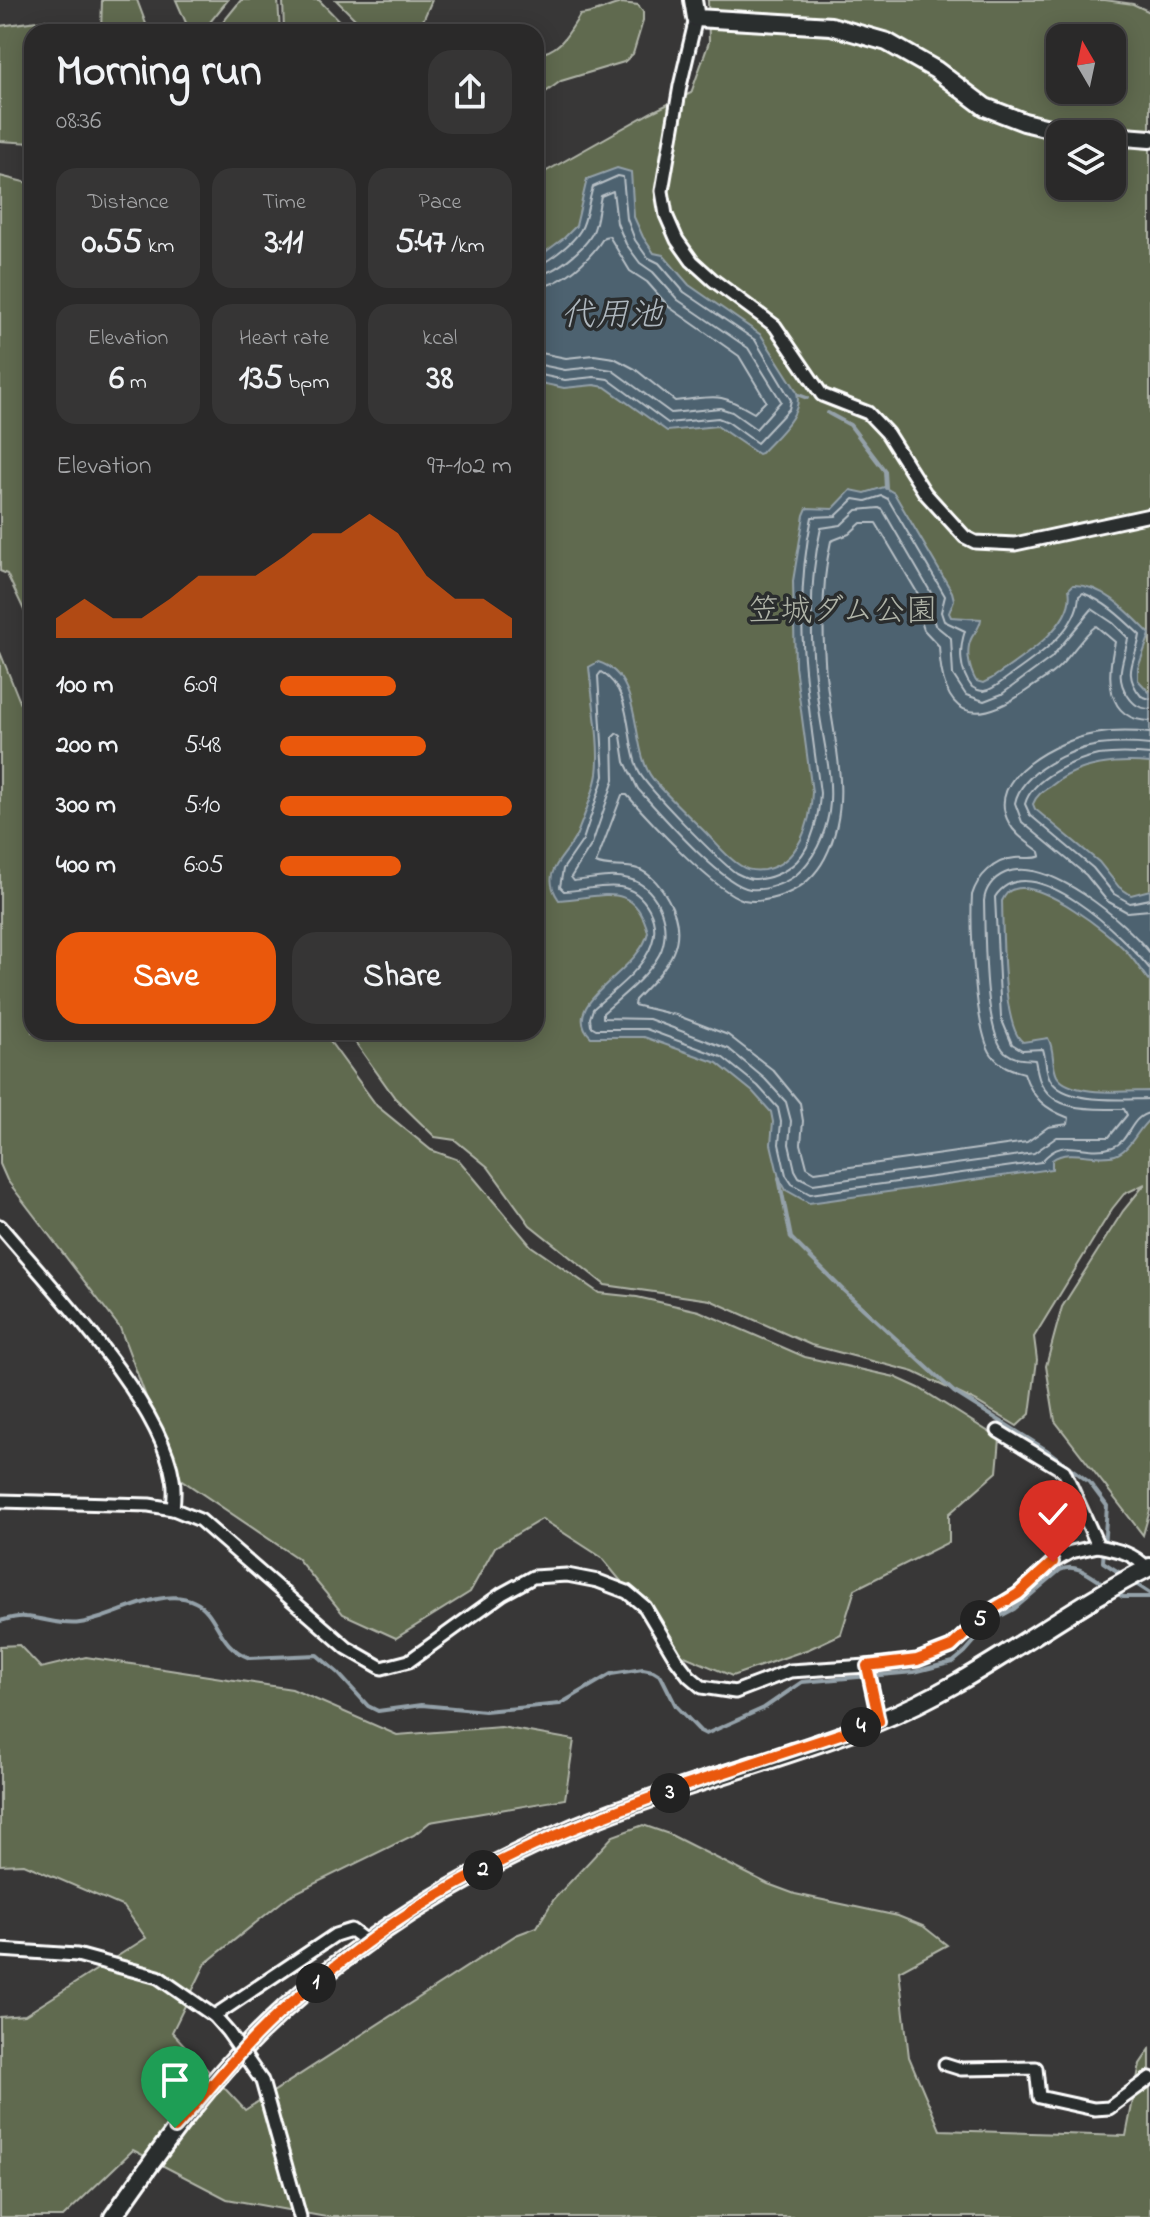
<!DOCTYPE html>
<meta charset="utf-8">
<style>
body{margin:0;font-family:"Indie Flower","Klee One",sans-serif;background:#363535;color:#f1f3f6;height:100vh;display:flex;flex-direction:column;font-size:30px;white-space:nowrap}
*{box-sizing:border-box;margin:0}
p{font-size:26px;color:#a5a6a8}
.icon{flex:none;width:44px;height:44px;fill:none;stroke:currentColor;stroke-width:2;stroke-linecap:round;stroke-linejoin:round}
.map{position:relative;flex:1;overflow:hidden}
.sheet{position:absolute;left:24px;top:24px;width:520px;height:1016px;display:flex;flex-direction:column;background:#2a2929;border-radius:24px;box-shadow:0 4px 20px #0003,0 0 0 2px #464546}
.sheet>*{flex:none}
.needle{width:52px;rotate:351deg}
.tools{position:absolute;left:1046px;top:24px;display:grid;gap:16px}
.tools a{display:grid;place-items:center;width:80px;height:80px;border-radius:16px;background:#2a2929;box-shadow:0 4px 20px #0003,0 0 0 2px #464546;font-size:40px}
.pin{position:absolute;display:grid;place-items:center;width:68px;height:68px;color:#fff;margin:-82px -34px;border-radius:50% 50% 50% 0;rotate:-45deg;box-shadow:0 0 8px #0007}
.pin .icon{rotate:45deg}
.km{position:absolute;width:40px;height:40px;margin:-20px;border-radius:50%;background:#222;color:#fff;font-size:22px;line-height:40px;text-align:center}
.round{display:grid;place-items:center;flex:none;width:84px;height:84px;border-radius:24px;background:#363535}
.head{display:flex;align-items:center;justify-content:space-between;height:136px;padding:0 32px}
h1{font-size:44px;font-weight:800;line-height:60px}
.figures{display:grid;grid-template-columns:repeat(3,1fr);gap:12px;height:136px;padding:8px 32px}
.figures div{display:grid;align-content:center;border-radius:20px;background:#363535;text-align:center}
.figures b{font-size:34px;font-weight:800}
.figures small{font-size:22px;font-weight:400}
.figures p{font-size:22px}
.chart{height:224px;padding:16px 32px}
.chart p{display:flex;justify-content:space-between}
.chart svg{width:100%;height:144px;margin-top:8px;fill:#ea580c;opacity:.7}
.action{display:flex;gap:16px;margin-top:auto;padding:16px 32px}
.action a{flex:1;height:92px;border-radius:24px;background:#ea580c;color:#fff;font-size:32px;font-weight:800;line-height:92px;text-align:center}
.action a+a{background:#363535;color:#f1f3f6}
ul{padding:0 32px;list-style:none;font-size:26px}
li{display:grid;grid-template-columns:128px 96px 1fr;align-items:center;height:60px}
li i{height:20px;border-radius:10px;background:#ea580c}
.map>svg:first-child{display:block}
.green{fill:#616a50;stroke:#b0b4a8;stroke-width:2;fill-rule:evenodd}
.water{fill:#4d6270;stroke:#94a1a9;stroke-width:2}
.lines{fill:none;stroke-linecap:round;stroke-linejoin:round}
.shore{stroke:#b8c0c6;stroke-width:2}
.stream{stroke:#94a1a9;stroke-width:4}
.street-casing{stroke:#fff;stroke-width:17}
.secondary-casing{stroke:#fff;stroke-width:22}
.street{stroke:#2a2d2e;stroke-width:11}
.secondary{stroke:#2a2d2e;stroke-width:16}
.street-bridge-casing{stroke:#fff;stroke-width:17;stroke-linecap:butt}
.street-bridge{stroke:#2a2d2e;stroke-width:11}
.route-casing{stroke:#fff;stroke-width:16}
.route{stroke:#ea580c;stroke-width:10}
.labels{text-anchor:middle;stroke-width:7;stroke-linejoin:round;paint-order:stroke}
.park-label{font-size:32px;fill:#b0b4a8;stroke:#2a2d2e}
.water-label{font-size:34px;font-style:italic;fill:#afb8bf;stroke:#2a2d2e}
</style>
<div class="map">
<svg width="1150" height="2217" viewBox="0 0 1150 2217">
<rect width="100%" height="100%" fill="#383737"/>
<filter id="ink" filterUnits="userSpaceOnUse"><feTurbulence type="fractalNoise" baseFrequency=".0125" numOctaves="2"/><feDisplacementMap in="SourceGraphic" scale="16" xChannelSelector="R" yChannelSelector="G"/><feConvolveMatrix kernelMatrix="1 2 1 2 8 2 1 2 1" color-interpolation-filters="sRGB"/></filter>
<g filter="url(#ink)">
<g class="green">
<polygon points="102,0 137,0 149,32 101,32"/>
<polygon points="176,0 228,0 202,32 190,32"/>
<polygon points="241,0 278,0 280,32 215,32"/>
<polygon points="283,0 319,0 350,32 284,32"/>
<polygon points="336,0 432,0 418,32 368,32"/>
<path d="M708,0H1105L1133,4L1150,12V1510L1143,1535L1055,1421L1046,1366L1062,1307L1123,1211L1145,1184L1124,1194L1112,1209L1034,1337L1037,1360L1030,1414L1017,1426L977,1402L914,1372L811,1345L710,1300L605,1285L530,1225L488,1167L455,1140L435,1137L395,1098L348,1032H536V177L650,113L691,93L709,42ZM1060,38H1112V90H1060ZM1060,134H1112V186H1060Z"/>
<path d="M621,3L638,5L643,12V21L633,54L624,62L561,81L536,99V54C560,52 568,34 580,15C595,14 606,7 621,3Z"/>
<polygon points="45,20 46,32 32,32 32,143 0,141 0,26"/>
<polygon points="0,176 32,184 32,627 7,574 0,571"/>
<polygon points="0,652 28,722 32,722 32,1032 323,1032 377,1106 431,1150 459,1160 531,1246 599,1293 637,1297 699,1311 805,1357 895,1377 919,1388 1000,1439 997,1472 949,1514 949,1542 855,1589 841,1634 809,1649 732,1676 682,1655 601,1557 542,1519 495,1547 470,1592 396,1638 343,1614 297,1558 176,1476 120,1328 7,1180 0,1164"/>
<polygon points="19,1645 41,1668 86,1657 292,1689 397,1735 501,1727 574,1740 565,1799 430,1822 414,1835 289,1896 206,1963 172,2032 245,2110 516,1935 537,1927 554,1899 613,1836 643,1825 669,1834 768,1884 795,1894 898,1916 923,1926 947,1945 899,1971 909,2057 940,2130 1126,2136 1140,2064 1150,2049 1150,2217 326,2217 227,2199 133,2150 63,2217 0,2217 0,2017 25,2015 146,1938 124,1907 24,1864 0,1865 0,1646"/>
</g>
<g class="water">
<path d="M617,168L631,172L634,217L643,237L654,253L663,255L689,285L761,335L796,390C806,413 775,437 761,453L758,454L717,426L667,431L605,387L594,385L564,388L536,382V259L564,238L576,226L587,179Z"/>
<path d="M884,487L894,493L952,592L954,600L949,613L951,617L981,619C980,628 976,630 972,637C965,650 969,669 976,681L983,683L991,679C1017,661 1077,625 1069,589L1073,585C1104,584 1130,614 1150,634L1138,668V680L1150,693V763C1115,760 1079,763 1051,786C1043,791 1036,795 1033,804L1035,809L1099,862L1119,887L1131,895L1150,890V982C1142,972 1135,961 1127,952C1108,932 1043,881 1015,889C1008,890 1005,895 1002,901C1003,929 1002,1028 1023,1042L1048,1038C1055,1050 1051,1064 1057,1076C1069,1097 1128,1091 1150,1091V1119C1137,1129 1131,1150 1115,1155C1095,1161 1070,1147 1052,1160V1169L809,1203L786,1190L779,1178L771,1144L773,1122L771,1112L753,1092L717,1063L644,1037H591C556,1003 641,971 648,932C634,879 601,898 559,900C538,871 566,859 577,834C584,816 594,793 597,774C601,744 592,699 589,667L598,662C645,676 629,750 653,779C669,798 688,815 705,832C716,843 727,858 741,866C748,871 756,871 764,870C799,863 811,823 812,792L795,666L793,581L804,515L807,508L833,509L851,490L865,493Z"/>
</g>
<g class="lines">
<g class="shore">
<path d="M536,265C545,264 551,258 558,253C590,229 583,220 593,187L618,176L623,177L627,219L635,240L647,257L659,263L684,292L755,340L791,400L789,409L757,443L728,422L718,418L668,423L608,379L594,377L565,380L536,374"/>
<path d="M536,275C554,274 583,250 592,234C598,223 598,208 601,196L613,191L617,223L626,244L640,263L653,272L678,300L748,348L781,401L756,429L732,412L720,408L671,413L612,370L594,367L565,370L536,364"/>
<path d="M536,287C562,286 591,258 604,237L609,236L630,271L647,282L669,307L739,356L766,401L754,413C717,391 716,397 675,401L635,369L614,358L594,355L566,358L536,352"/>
<path d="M1150,699L1141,696C1121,672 1136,661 1140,635C1123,619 1106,602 1083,593L1079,596C1077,631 1037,656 1011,675C1003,680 994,690 984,691C980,691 975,689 972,687C959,671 959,649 965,631L944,621L941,612L945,596L888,499L882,496L866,501L854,499L836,516L812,517C791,613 808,697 820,793C819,815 813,844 797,861C786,872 769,880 753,879C748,879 740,875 736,873C720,862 647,788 639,772C625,742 634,691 601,672L598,676L604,776L583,840L563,869L560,887L564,891C582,891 603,884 620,887C633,889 643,898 649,909C671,951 620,984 593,1009L590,1018L591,1026L596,1029H646L722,1057L758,1086L778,1108L781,1122L779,1144L786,1175L792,1184L810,1194L1041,1162C1065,1133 1083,1157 1113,1147C1130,1141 1130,1116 1150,1113"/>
<path d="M1150,709C1139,708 1134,705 1128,696C1113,676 1125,659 1128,638L1113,623L1092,609L1051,658L1002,694L984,701L966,695L953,675L951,638L935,625L931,612L934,598L883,510L879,508L857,510L841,525L821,528C807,588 810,649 819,709C823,741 834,779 829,812C825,835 814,860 796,875C784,884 765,891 750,889C722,885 659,812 638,789L625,762L621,736L617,733L613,737L614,780L592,844L571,877L574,881C592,879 612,874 629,879C660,887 673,930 659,955C647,977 622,996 603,1013V1018L649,1019L729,1049L765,1079L786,1102L791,1121L789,1144L795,1170L799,1177L813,1184L1034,1153L1057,1137H1109L1127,1115L1124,1109C1096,1108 1058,1114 1042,1085C1037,1077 1037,1068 1035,1060C1023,1059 1015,1060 1005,1052C984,1033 985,932 984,901C985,889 993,878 1005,873C1047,855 1125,921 1150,953"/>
<path d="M1150,721C1104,720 1107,674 1115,642L1096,626C1082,636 1072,655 1059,667C1050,676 1039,682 1029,689C972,730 942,716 939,646L924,630L919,615L921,599L876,523H861L849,534L831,541C822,580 822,621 825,661C828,728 858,795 825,858C816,875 803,887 786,894C773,899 757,903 744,900C714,891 650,821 627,795H622L596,863C607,869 624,864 638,869C651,874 662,887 668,899C693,944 664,970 635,1000L634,1005L676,1015L728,1035L773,1070L800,1103L803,1121L801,1144L807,1167L815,1172L1027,1142L1048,1127L1068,1124L1069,1118C1045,1109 1032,1098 1024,1073C1012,1070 1000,1066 992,1055C975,1033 970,926 972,895C978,876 994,860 1015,858C1025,857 1033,860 1041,856L1040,852C1029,843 1015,835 1009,823C983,777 1059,740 1094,734C1112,731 1132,731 1150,733"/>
<path d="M1150,745C1133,743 1116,743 1099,745C1070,749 1021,772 1015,803L1022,822L1086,875L1107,901L1127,912L1150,910"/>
<path d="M1150,755C1133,753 1115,753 1098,755C1074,760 1032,778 1025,804L1030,815L1093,868L1114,894L1130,903L1150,899"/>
<path d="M1150,969C1125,938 1030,844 995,897L1001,1018L1012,1044L1022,1050L1043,1049C1046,1058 1045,1070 1050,1079C1064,1105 1123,1099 1150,1099"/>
</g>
<g class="stream">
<polyline points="799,395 807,398"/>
<polyline points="828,413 850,425 885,471 886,488"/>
<polyline points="779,1178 791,1238 843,1290 954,1392 1048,1451 1089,1482 1107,1506 1103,1562 1123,1575"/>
<polyline points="1133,1582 1150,1593"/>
<polyline points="1115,1592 1123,1597 1150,1597"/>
<path d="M0,1621C8,1619 17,1616 25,1617C43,1618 62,1626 80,1623C114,1619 161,1585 195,1602C219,1613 216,1646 250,1658L317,1655L338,1673L368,1706L378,1711L422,1705L485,1711L560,1704L611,1674L643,1669L653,1671L661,1676L676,1706L700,1731L706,1734L764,1708L802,1682L914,1672L953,1662L965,1652L993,1620L1014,1609L1060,1570C1076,1562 1091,1576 1105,1585"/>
</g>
<g class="street-casing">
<g id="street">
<polyline points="696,18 680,86 662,191 666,215 677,240 692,261 713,280 775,326 822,395 868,413 887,433 925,493 965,537 975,542 1015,544 1150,515"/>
<path d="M0,1226C51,1287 161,1401 173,1479C175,1488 174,1500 173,1509"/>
<path d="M998,1431L1064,1471L1098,1546C1118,1550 1133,1553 1147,1568"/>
<polyline points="0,1501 149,1505 173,1509 200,1520 347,1648 382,1668 409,1661 502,1594 533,1577 567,1575 598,1581 627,1592 645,1607 676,1659 689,1676 702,1687 735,1692 790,1671 867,1666 879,1721"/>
<polyline points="867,1666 917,1660 951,1647 988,1612 1018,1594 1053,1562 1071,1552 1098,1546"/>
<polyline points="0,1950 77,1955 158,1977 214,2016 228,2032"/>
<polyline points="214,2016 335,1935 351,1930 367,1942"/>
<polyline points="945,2064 961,2069 1036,2068 1039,2097 1094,2109 1109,2108 1150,2078"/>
<polyline points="262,2081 300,2217"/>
</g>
</g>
<g class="secondary-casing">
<g id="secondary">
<polyline points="693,0 696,18 831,26 887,42 936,70 985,107 1024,122 1073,134"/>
<polyline points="1112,136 1150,139"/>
<path d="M113,2217C157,2154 202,2090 257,2035C347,1945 458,1876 575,1827C674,1786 778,1761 877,1722C975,1683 1057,1614 1150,1567"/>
</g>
</g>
<use href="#street" class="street"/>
<use href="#secondary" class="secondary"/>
<g class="street-bridge-casing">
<polyline id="street-bridge" points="228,2032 262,2081"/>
</g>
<use href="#street-bridge" class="street-bridge"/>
</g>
</g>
<g class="lines" filter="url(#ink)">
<g class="route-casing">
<path id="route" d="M175,2128C202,2098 227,2066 255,2037C288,2003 327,1972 366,1943C517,1830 703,1781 879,1721L867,1666L917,1660L951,1647L988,1612L1018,1594L1053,1562"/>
</g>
<use href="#route" class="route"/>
</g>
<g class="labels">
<g class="park-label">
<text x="843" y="620">笠城ダム公園</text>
</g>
<g class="water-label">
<text x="612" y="325">代用池</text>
</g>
</g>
</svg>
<div class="tools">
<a><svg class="needle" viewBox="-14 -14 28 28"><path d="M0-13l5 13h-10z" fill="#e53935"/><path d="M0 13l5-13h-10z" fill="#a5a6a8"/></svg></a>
<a><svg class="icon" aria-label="layers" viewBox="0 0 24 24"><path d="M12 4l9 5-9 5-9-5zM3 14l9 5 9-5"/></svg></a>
</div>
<div class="pin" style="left:175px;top:2128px;background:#1e9e55"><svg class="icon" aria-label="arrive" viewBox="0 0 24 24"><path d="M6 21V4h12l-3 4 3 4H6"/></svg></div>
<div class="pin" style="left:1053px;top:1562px;background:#d93025"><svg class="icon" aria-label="check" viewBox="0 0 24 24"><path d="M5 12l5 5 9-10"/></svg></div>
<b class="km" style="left:316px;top:1983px">1</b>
<b class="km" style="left:483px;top:1870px">2</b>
<b class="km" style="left:670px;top:1793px">3</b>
<b class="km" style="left:861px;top:1727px">4</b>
<b class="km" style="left:980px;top:1620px">5</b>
<section class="sheet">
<div class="head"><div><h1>Morning run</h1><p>08:36</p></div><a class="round"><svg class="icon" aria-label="share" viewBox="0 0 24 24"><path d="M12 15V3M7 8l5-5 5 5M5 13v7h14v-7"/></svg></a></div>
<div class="figures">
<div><p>Distance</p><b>0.55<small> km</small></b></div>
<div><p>Time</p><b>3:11</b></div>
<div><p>Pace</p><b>5:47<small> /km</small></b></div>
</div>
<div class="figures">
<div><p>Elevation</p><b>6<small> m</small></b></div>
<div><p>Heart rate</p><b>135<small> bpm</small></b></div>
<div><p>kcal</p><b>38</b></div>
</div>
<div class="chart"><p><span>Elevation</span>97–102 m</p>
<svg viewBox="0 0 160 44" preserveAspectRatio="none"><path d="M0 44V38L10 32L20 38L30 38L40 32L50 25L60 25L70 25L80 19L90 12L100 12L110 6L120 12L130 25L140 32L150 32L160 38V44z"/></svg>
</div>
<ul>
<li><b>100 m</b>6:09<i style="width:50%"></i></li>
<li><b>200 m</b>5:48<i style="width:63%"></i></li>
<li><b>300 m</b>5:10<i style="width:100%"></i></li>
<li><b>400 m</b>6:05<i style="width:52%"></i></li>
</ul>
<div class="action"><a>Save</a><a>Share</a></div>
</section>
</div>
